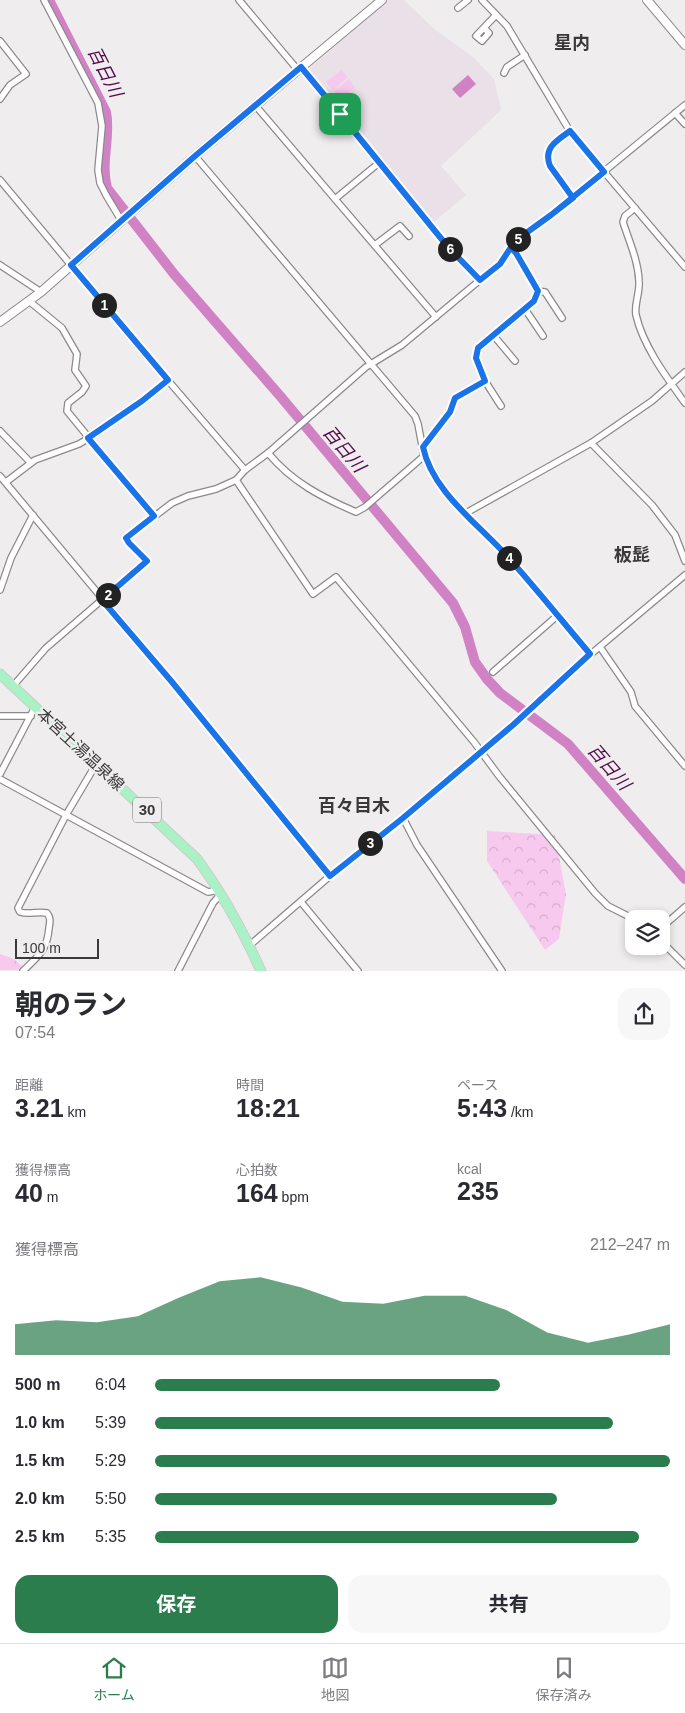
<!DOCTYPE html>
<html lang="ja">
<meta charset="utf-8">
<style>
body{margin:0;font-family:Helvetica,"Noto Sans JP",sans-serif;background:#f7f7f7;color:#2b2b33;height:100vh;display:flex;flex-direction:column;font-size:19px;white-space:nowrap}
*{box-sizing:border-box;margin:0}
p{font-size:16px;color:#7c7c81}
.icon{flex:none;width:28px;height:28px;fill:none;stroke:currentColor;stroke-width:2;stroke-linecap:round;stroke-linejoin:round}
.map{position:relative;height:971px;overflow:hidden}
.details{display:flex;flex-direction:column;background:#fff;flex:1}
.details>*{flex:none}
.controls{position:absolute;left:625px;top:910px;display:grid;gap:10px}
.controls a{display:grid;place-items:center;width:45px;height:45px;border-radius:10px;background:#fff;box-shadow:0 2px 8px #0003;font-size:25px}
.scale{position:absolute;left:15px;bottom:12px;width:84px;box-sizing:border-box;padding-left:5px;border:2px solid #3a393a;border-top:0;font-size:14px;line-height:18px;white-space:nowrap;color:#3a393a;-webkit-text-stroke:4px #f0edef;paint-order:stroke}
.pin{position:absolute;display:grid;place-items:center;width:42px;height:42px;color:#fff;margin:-21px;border-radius:10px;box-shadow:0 2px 8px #0006}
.km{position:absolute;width:25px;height:25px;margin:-12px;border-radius:50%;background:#222;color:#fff;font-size:14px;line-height:25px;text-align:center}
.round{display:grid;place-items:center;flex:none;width:52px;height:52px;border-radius:15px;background:#f7f7f7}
.headline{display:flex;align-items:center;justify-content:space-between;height:85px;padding:0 15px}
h1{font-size:28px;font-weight:700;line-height:38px}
.metrics{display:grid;grid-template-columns:repeat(3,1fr);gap:8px;height:85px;padding:5px 15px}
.metrics div{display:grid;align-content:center}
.metrics b{font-size:25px;font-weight:700}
.metrics small{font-size:14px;font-weight:400}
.metrics p{font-size:14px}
.chart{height:140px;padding:10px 15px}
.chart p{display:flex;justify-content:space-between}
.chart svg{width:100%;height:90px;margin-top:5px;fill:#2b7d4e;opacity:.7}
.primary-button{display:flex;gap:10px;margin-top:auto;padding:10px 15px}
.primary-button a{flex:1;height:58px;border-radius:15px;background:#2b7d4e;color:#fff;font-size:20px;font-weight:700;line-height:58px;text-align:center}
.primary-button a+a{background:#f7f7f7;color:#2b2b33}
ul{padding:0 15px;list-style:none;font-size:16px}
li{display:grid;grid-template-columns:80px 60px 1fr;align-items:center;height:38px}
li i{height:12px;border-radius:6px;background:#2b7d4e}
.tabs{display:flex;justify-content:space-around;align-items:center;height:70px;border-top:1px solid #e1e1e2;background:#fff;font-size:14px;color:#7c7c81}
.tabs a{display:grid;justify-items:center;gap:2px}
.tabs .current{color:#2b7d4e}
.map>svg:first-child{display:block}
.built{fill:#eae0e8}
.green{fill:#f8c9ef}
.forest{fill:url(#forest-crowns)}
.water{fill:#d082c4}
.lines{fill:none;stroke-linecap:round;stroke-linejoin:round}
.river{stroke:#d082c4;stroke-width:10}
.minor-casing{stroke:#8c898c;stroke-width:8}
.tertiary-casing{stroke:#8c898c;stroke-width:10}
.primary-casing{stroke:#ccc;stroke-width:11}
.minor{stroke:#fff;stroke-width:5.5}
.tertiary{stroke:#fff;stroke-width:8}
.primary{stroke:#abf1c6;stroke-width:9}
.route-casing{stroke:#fff;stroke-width:10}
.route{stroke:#1a73e8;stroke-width:6}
.labels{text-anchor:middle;stroke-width:5;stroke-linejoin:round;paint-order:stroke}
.shield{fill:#f0edef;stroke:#716f70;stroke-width:1}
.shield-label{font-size:15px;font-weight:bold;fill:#3a393a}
.street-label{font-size:16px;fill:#3a393a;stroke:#f0edef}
.neighbourhood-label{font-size:18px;font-weight:bold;fill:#3a393a;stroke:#f0edef}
.water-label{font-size:18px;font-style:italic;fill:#520a4b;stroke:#f0edef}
</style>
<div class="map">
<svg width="685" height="971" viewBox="0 0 685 971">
<defs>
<pattern id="forest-crowns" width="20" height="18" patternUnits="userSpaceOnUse" patternTransform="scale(1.25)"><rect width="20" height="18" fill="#f8c9ef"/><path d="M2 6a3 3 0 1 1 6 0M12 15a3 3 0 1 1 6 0" fill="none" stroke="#d5adce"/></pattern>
</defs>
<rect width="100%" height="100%" fill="#f0edef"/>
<polygon class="built" points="388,0 404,0 434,29 473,57 494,79 501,110 441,166 466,195 434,222 308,70"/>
<g class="green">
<polygon points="341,70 348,77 333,90 326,82"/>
<polygon points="349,79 355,87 340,99 334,91"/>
</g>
<g class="forest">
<polygon points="487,831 555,835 566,894 559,939 545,950 487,861"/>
<polygon points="0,954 14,959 26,970 0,970"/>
</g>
<polygon class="water" points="468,75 476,84 460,98 452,89"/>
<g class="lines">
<path class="river" d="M49,0L106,112C111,137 100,162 107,188L174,274L281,397L453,603L465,627L475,662L487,679L500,693L568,744L685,879"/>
<g class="minor-casing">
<g id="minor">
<polyline points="44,0 98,103 102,126 98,170 100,183 106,195 121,220"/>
<polyline points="239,0 297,69"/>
<polyline points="482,0 507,26 571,133 685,267"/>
<polyline points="458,8 468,0"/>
<polyline points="484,28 489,33 482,41 476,36 496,15"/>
<polyline points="0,41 26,74 10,85 0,99"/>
<polyline points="301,67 380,162 448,247 480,280"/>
<polyline points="504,73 507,67 525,55"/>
<polyline points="255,105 335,199 380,162"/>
<polyline points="675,113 685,124"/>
<path d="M570,131C557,141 544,148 550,166L573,198"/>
<polyline points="195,156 415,416 418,424 424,456 447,495 507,556 591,654"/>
<polyline points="0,180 141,349 245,470"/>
<polyline points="335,199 436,317"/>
<path d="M635,208L625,216L623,222C629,241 638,260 639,281C640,293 634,304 636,315C643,346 667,378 685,403"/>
<polyline points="375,245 400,226 409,236"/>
<polyline points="0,265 41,292"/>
<polyline points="537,291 545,292 562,318"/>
<polyline points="29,301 62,328 77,354 75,370 86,386 82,392 68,403 67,411 153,516"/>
<polyline points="525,309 543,336"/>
<polyline points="494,336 515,361"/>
<polyline points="485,381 501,406"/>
<polyline points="0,431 31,463"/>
<polyline points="591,443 652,505 675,535 685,561"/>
<polyline points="423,447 450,412 455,398 485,381 476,358 479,348 534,301 537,291 517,253 511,248"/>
<path d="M268,453C292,482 321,497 356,512L365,507L424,456"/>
<polyline points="0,476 172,682 330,876"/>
<polyline points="236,480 313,594 336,577 474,742 499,776 595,893 608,906 634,919"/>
<polyline points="6,482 35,460 79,444 89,438 142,401 168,380"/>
<polyline points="466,513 591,443 652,401 685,372"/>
<polyline points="0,590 11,558 33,515"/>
<polyline points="600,647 631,692 635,706 685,766"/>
<polyline points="493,672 557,616"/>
<polyline points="13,686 46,648 147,561 129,543 126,538 172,503 188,496 216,489 236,480 245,470 268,453 366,367 402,345 486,275 500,263 515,241 551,215 685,105"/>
<polyline points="0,716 31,716"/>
<polyline points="0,774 33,711 37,708"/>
<polyline points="0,779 208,892 219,890"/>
<polyline points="403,818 417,845 502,971"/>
<polyline points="301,902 358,971"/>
<polyline points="661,928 685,907"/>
<polyline points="661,941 685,965"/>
<polyline points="250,945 330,876 403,818 513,725 591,654 685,575"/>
<path d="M23,971C39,955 47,951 49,928C50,922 51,918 47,913C38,911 29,915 20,912L18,908L66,815L92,771L98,765"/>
<polyline points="178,971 213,903 221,894"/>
</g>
</g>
<g class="tertiary-casing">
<g id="tertiary">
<polyline points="647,0 685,45"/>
<polyline points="0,322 41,292 195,156 382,0"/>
</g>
</g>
<g class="primary-casing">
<path id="primary" d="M0,674L197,859C223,894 243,931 261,971"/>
</g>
<use href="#minor" class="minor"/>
<use href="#tertiary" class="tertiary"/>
<use href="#primary" class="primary"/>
</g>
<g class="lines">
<g class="route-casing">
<path id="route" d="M340,114L301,67L195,156L71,265L168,380L142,401L88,438L154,516L126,538L129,543L147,561L102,600L172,682L330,876L403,818L513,725L590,654C562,621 535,587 506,555C477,523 432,491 423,447L450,412L455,398L485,381L476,358L478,348L534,301L538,291L516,253L511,248L515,241L551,215L573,198L550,166C543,148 556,141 570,131L604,172L551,215L515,241L500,264L480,280L448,247L340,114"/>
</g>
<use href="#route" class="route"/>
</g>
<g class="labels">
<rect class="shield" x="133" y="797.5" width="28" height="25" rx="4"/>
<g class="shield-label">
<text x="147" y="815">30</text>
</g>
<g class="street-label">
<text transform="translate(81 749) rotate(43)" y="6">本宮土湯温泉線</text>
</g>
<g class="neighbourhood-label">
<text x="572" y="49">星内</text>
<text x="632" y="561">板髭</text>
<text x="354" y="812">百々目木</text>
</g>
<g class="water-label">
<text transform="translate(105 72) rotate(63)" y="6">百日川</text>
<text transform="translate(344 449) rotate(50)" y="6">百日川</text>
<text transform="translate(609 767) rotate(49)" y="6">百日川</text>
</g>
</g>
</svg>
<div class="controls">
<a><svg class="icon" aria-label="layers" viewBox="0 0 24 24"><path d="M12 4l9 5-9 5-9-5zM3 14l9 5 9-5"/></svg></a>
</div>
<div class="scale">100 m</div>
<div class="pin" style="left:340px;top:114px;background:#1e9e55"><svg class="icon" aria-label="arrive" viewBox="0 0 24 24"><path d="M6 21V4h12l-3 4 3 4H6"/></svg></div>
<b class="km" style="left:104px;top:305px">1</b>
<b class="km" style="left:108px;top:595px">2</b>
<b class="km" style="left:370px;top:843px">3</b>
<b class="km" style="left:509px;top:558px">4</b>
<b class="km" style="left:518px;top:239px">5</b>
<b class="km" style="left:450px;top:249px">6</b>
</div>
<section class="details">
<div class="headline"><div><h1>朝のラン</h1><p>07:54</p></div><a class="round"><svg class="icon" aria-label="share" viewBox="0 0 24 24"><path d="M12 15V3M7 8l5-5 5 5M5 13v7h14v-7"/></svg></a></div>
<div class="metrics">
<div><p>距離</p><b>3.21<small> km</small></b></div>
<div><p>時間</p><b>18:21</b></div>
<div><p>ペース</p><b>5:43<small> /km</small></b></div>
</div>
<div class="metrics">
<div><p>獲得標高</p><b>40<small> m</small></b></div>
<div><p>心拍数</p><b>164<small> bpm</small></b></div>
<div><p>kcal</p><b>235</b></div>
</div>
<div class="chart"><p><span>獲得標高</span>212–247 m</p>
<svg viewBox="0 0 160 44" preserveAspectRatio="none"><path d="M0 44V29L10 27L20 28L30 25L40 16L50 8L60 6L70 11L80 18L90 19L100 15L110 15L120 22L130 33L140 38L150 34L160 29V44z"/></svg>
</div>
<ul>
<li><b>500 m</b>6:04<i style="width:67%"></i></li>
<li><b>1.0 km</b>5:39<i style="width:89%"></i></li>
<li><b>1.5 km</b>5:29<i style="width:100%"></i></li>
<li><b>2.0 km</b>5:50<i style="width:78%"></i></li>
<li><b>2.5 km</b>5:35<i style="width:94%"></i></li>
</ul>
<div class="primary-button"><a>保存</a><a>共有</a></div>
</section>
<nav class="tabs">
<a class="current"><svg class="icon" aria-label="home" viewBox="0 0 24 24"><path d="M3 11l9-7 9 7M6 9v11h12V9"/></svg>ホーム</a>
<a><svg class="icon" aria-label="map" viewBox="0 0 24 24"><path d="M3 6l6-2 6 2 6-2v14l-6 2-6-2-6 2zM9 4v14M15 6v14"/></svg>地図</a>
<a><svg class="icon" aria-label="saved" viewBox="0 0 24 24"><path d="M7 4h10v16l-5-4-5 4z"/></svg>保存済み</a>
</nav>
